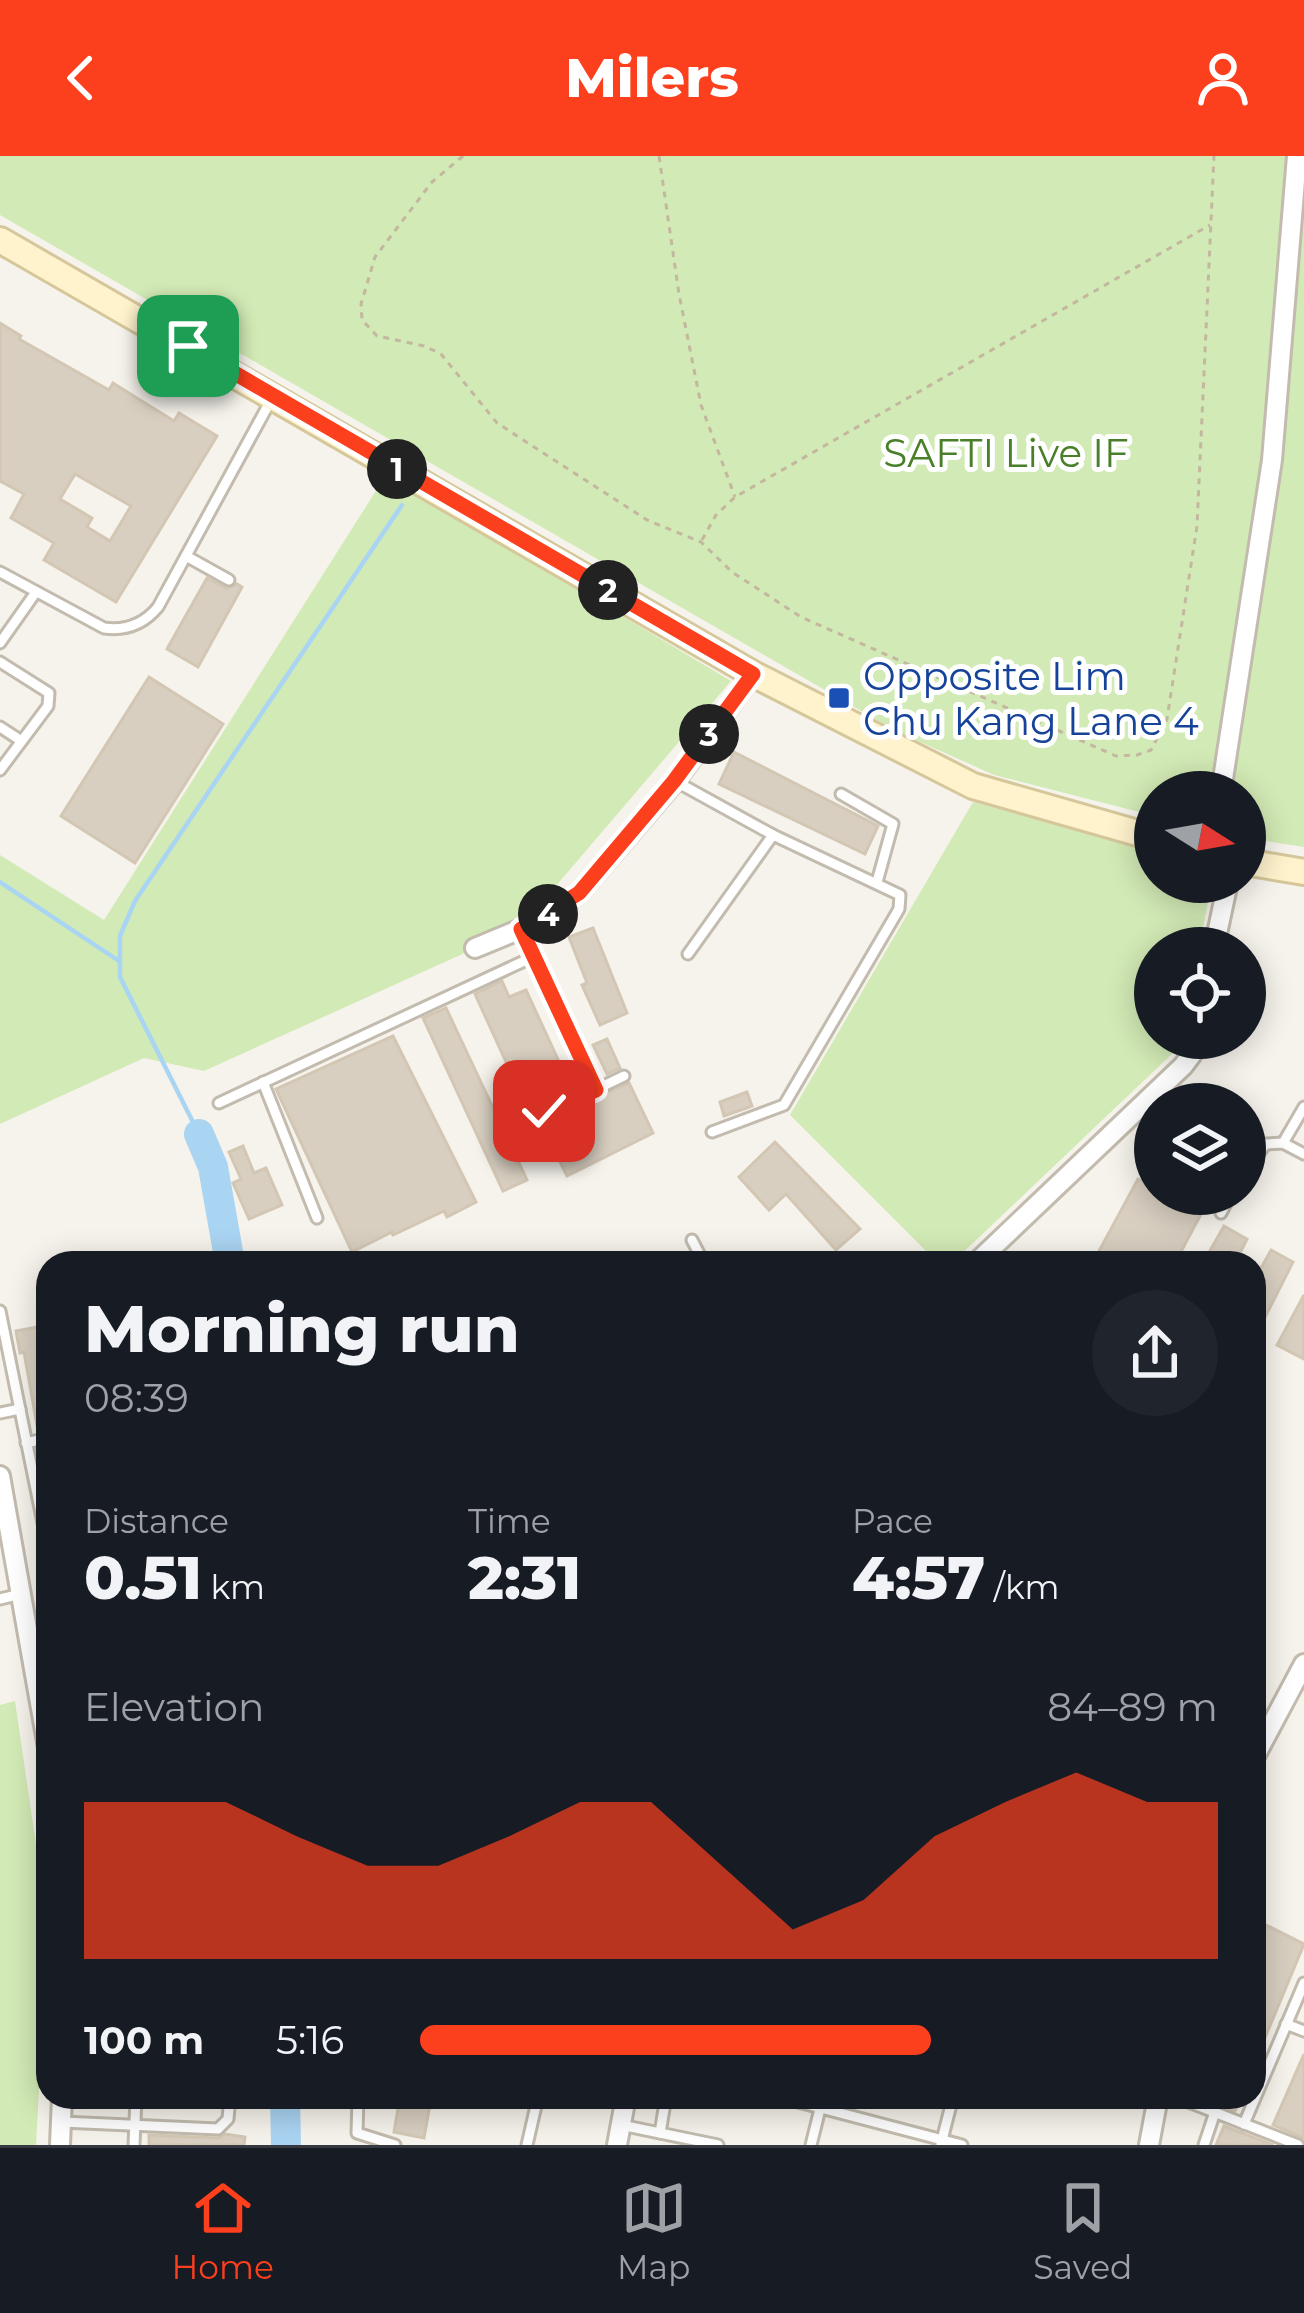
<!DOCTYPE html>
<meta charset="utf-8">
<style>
body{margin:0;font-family:Montserrat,sans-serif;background:#20242c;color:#f1f3f6;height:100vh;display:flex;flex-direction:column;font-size:45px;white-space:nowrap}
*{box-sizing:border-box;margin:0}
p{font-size:39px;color:#9ea1a6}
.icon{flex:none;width:66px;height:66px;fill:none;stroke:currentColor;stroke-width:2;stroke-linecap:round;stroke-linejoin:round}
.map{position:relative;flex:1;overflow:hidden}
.drawer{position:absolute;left:36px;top:1095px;width:1230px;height:858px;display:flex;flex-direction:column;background:#171b24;border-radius:36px;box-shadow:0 6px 30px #0003}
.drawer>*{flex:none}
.needle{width:78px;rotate:101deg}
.fabs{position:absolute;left:1134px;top:615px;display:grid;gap:24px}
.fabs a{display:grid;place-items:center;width:132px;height:132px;border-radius:50%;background:#171b24;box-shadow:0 6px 30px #0003;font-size:60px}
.pin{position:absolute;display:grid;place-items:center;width:102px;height:102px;color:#fff;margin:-51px;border-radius:24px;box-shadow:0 6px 18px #0006}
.km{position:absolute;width:60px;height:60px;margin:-30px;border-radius:50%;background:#222;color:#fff;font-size:33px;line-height:60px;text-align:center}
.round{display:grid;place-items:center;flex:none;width:126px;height:126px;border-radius:63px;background:#20242c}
.headline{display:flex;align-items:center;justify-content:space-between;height:204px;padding:0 48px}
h1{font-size:66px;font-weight:800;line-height:90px}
.metrics{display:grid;grid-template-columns:repeat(3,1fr);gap:18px;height:204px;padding:12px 48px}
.metrics div{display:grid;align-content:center}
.metrics b{font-size:60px;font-weight:800}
.metrics small{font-size:33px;font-weight:400}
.metrics p{font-size:33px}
.chart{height:336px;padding:24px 48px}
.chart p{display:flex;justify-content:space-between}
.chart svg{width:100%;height:216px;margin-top:12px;fill:#fc3f1d;opacity:.7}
ul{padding:0 48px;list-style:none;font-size:39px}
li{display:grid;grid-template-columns:192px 144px 1fr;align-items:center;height:90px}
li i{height:30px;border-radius:15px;background:#fc3f1d}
header{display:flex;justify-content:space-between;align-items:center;height:156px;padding:0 48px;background:#fc3f1d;color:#fff;font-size:54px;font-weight:800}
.dock{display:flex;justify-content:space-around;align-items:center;height:168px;border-top:3px solid #363941;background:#171b24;font-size:33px;color:#9ea1a6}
.dock a{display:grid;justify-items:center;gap:6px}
.dock .on{color:#fc3f1d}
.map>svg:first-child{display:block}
.green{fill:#d2eab5}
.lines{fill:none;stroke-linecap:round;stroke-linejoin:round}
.stream{stroke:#a9d4f2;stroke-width:4.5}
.river{stroke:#a9d4f2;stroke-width:30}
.building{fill:#d8cfc1;stroke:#d3c7b4;stroke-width:3;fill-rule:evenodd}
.service-casing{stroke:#c2bbae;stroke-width:15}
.minor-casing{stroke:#c2bbae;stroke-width:24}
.secondary-casing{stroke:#d6c79b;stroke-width:30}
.path{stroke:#c4b79f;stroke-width:3;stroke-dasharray:6 6;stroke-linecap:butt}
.service{stroke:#fff;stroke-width:9}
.minor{stroke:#fff;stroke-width:18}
.secondary{stroke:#fff3cd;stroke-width:24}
.route-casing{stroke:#fff;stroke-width:24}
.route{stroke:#fc3f1d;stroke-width:15}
.transit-dot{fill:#1a4fb4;stroke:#fff;stroke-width:4.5}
.labels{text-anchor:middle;stroke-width:10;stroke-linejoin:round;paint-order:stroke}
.park-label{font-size:39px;fill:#4a7f2a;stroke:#fff}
.transit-label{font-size:39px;fill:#164399;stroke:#fff;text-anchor:start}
</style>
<header><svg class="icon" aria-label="back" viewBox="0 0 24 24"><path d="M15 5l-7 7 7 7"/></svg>Milers<svg class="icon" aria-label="person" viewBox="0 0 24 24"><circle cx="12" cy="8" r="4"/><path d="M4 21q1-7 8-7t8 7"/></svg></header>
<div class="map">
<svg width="1304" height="1989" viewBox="0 0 1304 1989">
<rect width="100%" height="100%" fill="#f6f3ec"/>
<g class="green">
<polygon points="0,0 1304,0 1304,691 1245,682 1245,636 1155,636 1155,660 994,619 896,575 0,59"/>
<polygon points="386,319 731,525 520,772 204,915 144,902 0,968 0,699 104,764"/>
<polygon points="973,646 1155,695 1155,726 1212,726 1199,792 1155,792 1155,882 1180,882 1176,894 952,1107 938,1107 790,959"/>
<polygon points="15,1545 48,1771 36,1989 0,1989 0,1549"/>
</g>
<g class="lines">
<g class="stream">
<polyline points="0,726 119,805"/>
<polyline points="199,978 120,821 120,780 135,745 402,349"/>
</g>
<g class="river">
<polyline points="199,978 213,1011 230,1107"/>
<polyline points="285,1941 286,1989"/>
</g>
</g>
<g class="building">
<path d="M0,167L21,180L19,183L109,234L113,227L174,265L179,257L217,280L116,446L44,404L54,387L11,362L24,338L0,325ZM75,318L131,350L110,385L87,371L92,362L60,343Z"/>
<polygon points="207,422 226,432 237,428 242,431 198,511 167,493"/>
<polygon points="149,521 223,568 135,707 61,660"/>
<polygon points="734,596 878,670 865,698 719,628"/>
<polygon points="593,772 627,857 600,869 582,829 587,827 569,781"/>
<polygon points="502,825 509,841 526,834 572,934 540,947 535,956 532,950 527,952 475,838"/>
<polygon points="446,852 527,1024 503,1035 423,862"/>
<polygon points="393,880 476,1046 447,1061 444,1055 393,1079 392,1076 352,1096 276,933"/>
<polygon points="607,883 620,912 607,918 593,889"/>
<polygon points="629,927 653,977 567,1020 538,961 547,963"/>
<polygon points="747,936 752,950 724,960 720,946"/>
<polygon points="775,986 860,1073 836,1094 786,1038 769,1054 739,1021"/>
<polygon points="243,990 254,1017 266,1012 282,1049 249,1063 233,1027 241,1023 229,996"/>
<polygon points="1138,1023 1155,1032 1155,1038 1165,1038 1201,1058 1175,1107 1122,1107 1099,1095"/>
<polygon points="1224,1070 1247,1083 1235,1107 1203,1107"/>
<polygon points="1271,1094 1293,1106 1254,1183 1254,1125"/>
<polygon points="1304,1139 1304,1203 1277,1189"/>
<polygon points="48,1169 48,1273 38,1275 24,1196 20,1197 16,1175"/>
<polygon points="1266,1769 1304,1788 1254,1908 1254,1797"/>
<polygon points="1304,1898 1304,1982 1273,1969"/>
<polygon points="400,1941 431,1943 424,1982 394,1976"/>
<polygon points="1201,1941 1241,1941 1235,1955"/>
<polygon points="1224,1970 1242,1977 1273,1989 1216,1989"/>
<polygon points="225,1978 245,1981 244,1989 149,1989 149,1979 218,1982"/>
</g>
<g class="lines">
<g class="service-casing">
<g id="service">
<polyline points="186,400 229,424"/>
<path d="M0,416L104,472C126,475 144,468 158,451L271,244"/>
<polyline points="0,487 36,436"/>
<polyline points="0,506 49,537 48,550 0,614"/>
<polyline points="0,571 20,584"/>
<polyline points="675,625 773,679 900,739 899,753 784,949 712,976"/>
<polyline points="841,638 893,668 877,726"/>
<polyline points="688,798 773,679"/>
<polyline points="535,800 595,934 544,955"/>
<polyline points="263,926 317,1062"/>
<polyline points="595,934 624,920"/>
<polyline points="219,947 535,800 521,773"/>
<polyline points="1283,987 1304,951"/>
<polyline points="1245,1014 1266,988 1283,987 1304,998"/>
<polyline points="1221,1057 1231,1038"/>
<polyline points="692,1084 704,1107"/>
<polyline points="0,1155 48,1392"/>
<polyline points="0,1257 20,1253"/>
<polyline points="26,1287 48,1282"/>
<polyline points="0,1443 21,1438"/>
<polyline points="1286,1868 1304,1875"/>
<polyline points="358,1941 357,1977 395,1989"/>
<polyline points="779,1941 962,1989"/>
<polyline points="1176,1941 1298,1989"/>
<polyline points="62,1966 218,1973 228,1963 230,1941"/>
<polyline points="1244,1968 1304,1827"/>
<polyline points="621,1969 718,1989"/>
<polyline points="660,1977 666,1941"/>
<polyline points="941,1988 953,1941"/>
<polyline points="134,1989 136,1941"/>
<polyline points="527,1989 538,1941"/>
<polyline points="811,1989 823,1941"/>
<polyline points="1204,1989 1215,1956"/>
</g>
</g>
<g class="minor-casing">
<g id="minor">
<polyline points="1221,636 1272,304 1297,0"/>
<polyline points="475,792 521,773 579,737 675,625 753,518"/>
<polyline points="1214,792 1228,726"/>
<polyline points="976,1107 1183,910 1192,898 1195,882"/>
<polyline points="0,1320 48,1592"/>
<polyline points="1254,1602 1304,1508"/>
<polyline points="60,1989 62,1941"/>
<polyline points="617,1989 626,1941"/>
<polyline points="1149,1989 1158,1941"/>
</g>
</g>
<g class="secondary-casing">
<g id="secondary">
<polyline points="0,84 753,518 973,630 1155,682"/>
<polyline points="1245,706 1304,716"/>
</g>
</g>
<g class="path">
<polyline points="463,0 432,26 375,101 361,148 362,164 377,180 424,190 441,198 497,267 647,364 701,386 732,416 801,461 1116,600 1137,599 1151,594 1167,563 1197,370 1214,0"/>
<polyline points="659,0 679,138 701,249 735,341"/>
<polyline points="702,384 716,359 735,341 1210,69"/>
<polyline points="584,1096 592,1107"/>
</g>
<use href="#service" class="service"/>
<use href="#minor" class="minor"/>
<use href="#secondary" class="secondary"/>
</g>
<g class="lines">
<g class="route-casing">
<polyline id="route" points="188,190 753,518 674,625 579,737 521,773 596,934 544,955"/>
</g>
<use href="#route" class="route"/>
</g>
<rect class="transit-dot" x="827" y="530" width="24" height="24" rx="6"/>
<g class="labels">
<g class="park-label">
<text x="1006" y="311">SAFTI Live IF</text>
</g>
<g class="transit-label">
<text x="863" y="534">Opposite Lim<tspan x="863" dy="45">Chu Kang Lane 4</tspan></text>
</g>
</g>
</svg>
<div class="fabs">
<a><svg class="needle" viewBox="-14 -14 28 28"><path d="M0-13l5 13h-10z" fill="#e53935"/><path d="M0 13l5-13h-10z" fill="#9ea1a6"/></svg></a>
<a><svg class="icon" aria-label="locate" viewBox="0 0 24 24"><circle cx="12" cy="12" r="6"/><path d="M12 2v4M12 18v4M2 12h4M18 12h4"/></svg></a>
<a><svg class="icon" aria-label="layers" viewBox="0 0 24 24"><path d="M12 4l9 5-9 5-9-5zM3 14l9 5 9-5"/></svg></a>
</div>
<div class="pin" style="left:188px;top:190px;background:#1e9e55"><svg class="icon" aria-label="arrive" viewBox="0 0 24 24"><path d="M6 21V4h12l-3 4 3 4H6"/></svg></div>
<div class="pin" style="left:544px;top:955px;background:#d93025"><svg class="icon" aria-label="check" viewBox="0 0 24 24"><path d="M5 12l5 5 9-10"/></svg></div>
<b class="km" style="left:397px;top:313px">1</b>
<b class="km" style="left:608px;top:434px">2</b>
<b class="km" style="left:709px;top:578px">3</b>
<b class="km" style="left:548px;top:758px">4</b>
<section class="drawer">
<div class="headline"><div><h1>Morning run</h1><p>08:39</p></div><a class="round"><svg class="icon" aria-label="share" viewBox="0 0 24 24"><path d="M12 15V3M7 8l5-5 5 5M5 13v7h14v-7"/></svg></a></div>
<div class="metrics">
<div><p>Distance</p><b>0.51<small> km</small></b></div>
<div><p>Time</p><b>2:31</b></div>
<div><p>Pace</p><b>4:57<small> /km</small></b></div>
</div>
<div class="chart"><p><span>Elevation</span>84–89 m</p>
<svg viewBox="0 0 160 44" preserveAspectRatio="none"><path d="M0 44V12L10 12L20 12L30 19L40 25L50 25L60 19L70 12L80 12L90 25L100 38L110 32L120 19L130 12L140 6L150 12L160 12V44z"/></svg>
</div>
<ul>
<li><b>100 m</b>5:16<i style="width:64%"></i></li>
</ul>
</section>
</div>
<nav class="dock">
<a class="on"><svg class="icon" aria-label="home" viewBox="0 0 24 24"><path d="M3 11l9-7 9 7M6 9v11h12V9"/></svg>Home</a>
<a><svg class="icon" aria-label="map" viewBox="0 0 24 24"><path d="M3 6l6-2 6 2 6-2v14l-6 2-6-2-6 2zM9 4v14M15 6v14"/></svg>Map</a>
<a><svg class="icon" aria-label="saved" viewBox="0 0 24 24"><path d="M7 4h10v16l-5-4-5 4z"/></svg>Saved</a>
</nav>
